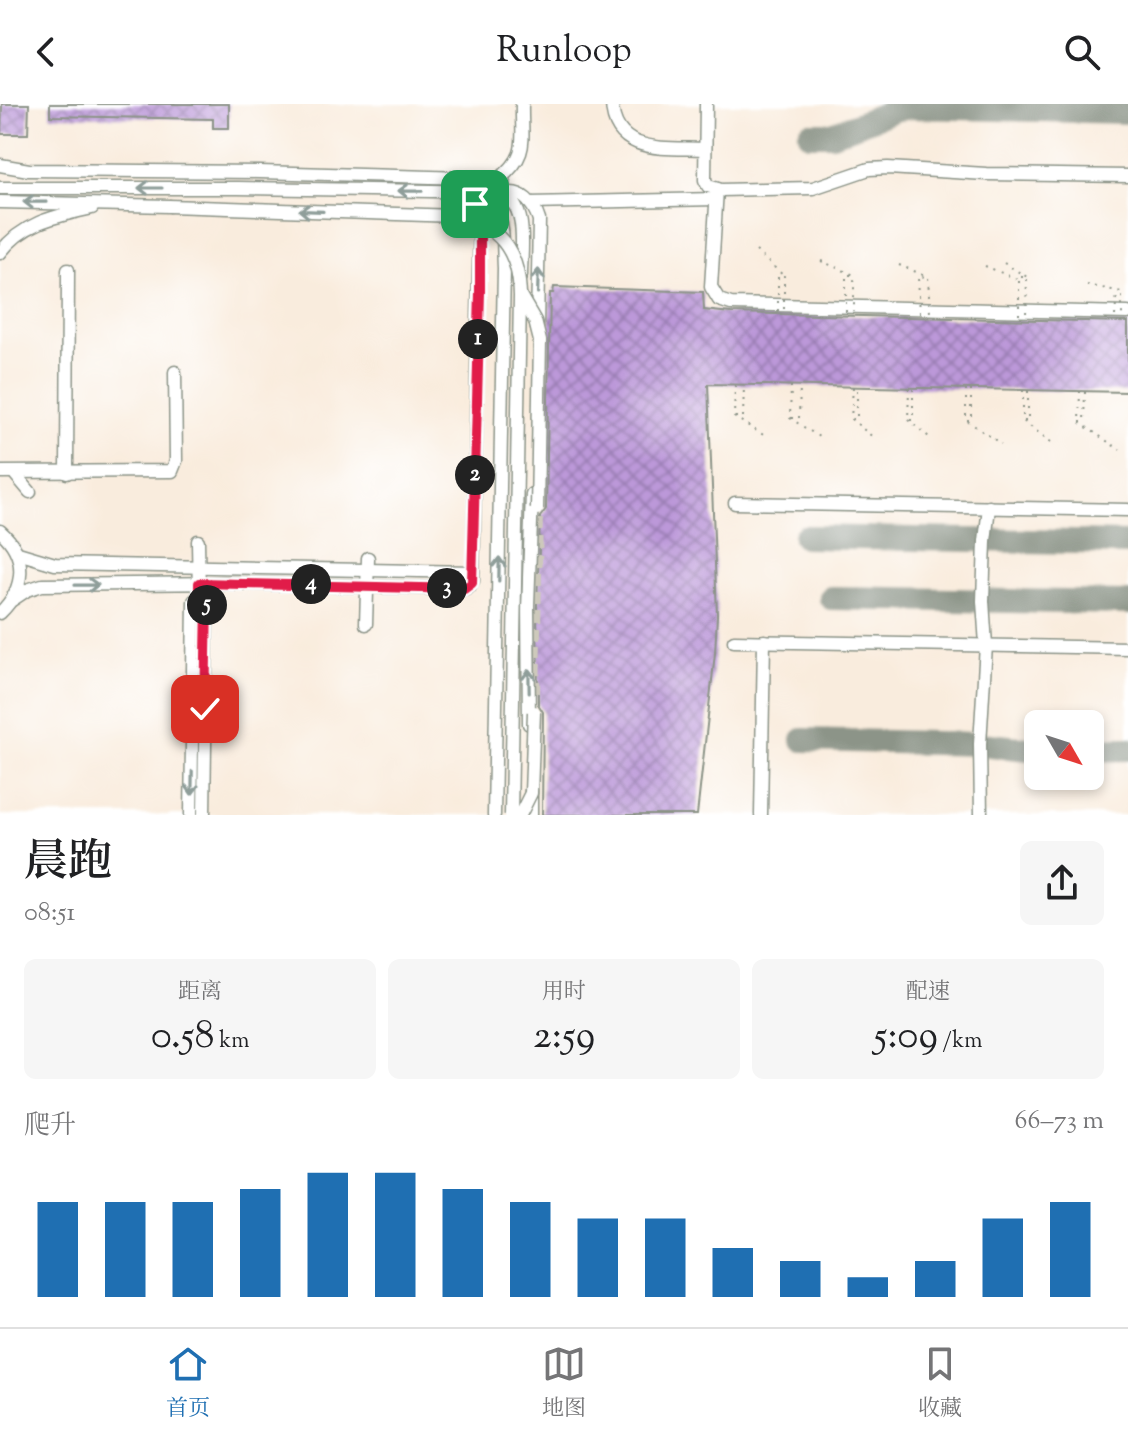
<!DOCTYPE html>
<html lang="zh">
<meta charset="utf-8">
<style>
body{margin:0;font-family:"Sorts Mill Goudy","Noto Serif SC",serif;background:#f6f6f6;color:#202124;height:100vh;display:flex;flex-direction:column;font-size:30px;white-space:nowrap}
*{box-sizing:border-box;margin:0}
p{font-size:26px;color:#757577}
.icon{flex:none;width:44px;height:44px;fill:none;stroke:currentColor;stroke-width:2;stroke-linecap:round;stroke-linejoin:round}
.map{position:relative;height:711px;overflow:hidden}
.side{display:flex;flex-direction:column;background:#fff;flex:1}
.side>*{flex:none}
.needle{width:52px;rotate:129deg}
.controls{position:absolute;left:1024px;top:606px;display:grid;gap:16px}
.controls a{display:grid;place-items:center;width:80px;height:80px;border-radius:12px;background:#fff;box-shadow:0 4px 12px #0003;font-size:40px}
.pin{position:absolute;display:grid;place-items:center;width:68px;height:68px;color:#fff;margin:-34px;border-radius:16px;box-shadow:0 4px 12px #0006}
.km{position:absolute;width:40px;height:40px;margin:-20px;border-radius:50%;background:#222;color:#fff;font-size:22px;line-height:40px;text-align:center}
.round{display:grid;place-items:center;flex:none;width:84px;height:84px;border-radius:12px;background:#f6f6f6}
.summary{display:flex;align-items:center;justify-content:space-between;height:136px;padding:0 24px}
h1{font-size:44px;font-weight:600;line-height:60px}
.stats{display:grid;grid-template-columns:repeat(3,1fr);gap:12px;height:136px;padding:8px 24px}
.stats div{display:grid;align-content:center;border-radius:12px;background:#f6f6f6;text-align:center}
.stats b{font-size:40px;font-weight:600}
.stats small{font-size:22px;font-weight:400}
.stats p{font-size:22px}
.chart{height:224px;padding:16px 24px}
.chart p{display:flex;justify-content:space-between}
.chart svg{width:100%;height:144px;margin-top:8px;stroke:#1f6fb2;stroke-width:6}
header{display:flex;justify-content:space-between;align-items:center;height:104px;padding:0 24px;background:#fff;font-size:36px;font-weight:600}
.dock{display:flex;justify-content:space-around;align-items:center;height:112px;border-top:2px solid #e0e0e0;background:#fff;font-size:22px;color:#757577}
.dock a{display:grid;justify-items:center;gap:4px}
.dock .active{color:#1f6fb2}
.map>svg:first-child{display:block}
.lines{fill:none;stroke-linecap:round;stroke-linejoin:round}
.taxiway{stroke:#8c9488;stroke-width:24}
.building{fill:url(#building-cross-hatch)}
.minor-tunnel{stroke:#cdc9bb;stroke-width:12;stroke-dasharray:12 6;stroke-linecap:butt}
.minor-casing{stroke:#8c9488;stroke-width:15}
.path{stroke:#8c9488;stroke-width:2;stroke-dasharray:2 6;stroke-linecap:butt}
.minor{stroke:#fff;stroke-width:12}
.minor-bridge-casing{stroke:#8c9488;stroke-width:15;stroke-linecap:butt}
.path-bridge{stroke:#8c9488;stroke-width:2;stroke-dasharray:2 6;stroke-linecap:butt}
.minor-bridge{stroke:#fff;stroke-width:12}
.oneway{stroke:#8f9e9a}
.route-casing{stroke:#fff;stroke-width:16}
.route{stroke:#e11d48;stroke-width:10}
</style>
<header><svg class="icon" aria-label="back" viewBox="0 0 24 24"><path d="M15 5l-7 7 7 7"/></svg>Runloop<svg class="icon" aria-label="search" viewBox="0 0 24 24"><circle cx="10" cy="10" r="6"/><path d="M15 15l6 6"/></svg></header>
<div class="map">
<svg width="1128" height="711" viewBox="0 0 1128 711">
<defs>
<pattern id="building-cross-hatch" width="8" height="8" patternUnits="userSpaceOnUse" patternTransform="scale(2)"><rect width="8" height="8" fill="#bc98d9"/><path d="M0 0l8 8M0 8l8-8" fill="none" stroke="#987db1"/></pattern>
</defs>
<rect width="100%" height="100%" fill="#fff"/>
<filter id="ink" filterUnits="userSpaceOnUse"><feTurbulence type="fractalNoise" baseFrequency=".0125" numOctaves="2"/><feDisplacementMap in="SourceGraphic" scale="16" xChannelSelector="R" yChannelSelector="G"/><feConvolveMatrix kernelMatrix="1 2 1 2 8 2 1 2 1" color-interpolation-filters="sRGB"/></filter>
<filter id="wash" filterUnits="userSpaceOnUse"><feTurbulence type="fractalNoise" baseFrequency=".006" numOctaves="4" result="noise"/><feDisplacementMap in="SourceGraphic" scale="32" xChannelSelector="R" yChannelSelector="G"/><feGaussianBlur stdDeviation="1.8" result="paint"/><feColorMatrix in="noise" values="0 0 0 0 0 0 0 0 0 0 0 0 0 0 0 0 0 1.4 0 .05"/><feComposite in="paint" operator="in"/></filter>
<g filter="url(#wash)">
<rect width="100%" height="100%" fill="#f9ecdd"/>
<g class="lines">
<g class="taxiway">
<polyline points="810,30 832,30 897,5 912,3 1128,8"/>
<polyline points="805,433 1128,439"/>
<polyline points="831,494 1128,499"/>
<polyline points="803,636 980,640 1038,646"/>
<polyline points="1090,646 1128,645"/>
</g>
</g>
<g id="blocks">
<g class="building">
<polygon points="2,0 29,0 28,30 1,30"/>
<polygon points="50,0 229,0 229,24 213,24 213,15 50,12"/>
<polygon points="554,183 703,188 704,206 731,209 1128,218 1128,288 708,280 717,511 715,549 697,711 542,711 543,608 538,600 537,501 540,413 546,405 550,189 553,189"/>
</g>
</g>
</g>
<g filter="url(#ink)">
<use href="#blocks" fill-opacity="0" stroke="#8c9488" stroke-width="2"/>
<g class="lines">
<polyline class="minor-tunnel" points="534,589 537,407"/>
<g class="minor-casing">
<g id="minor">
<path d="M612,0C614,52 668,43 705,45"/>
<polyline points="706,0 705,76 708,82 721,86 813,84 869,65 888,64 986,70 1128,72"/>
<polyline points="0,61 29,66 260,68 499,75 504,79 502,90"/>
<path d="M499,75C530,51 521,36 522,0"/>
<path d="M0,84H238L493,88C531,94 521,142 521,172"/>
<polyline points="717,85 711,183 719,196 731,200 1128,209"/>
<path d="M478,88C508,109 502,131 504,164L494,711"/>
<path d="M504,90C522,85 534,100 539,116L537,224"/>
<polyline points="0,98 169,102"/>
<polyline points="530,99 716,95"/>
<path d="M0,149C23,118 56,112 92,104"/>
<polyline points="0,368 172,367 176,357 175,268"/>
<polyline points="14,369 30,388"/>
<polyline points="67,369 68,166"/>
<polyline points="735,399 1128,406"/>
<path d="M0,427C28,451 26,484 0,509"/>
<polyline points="18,449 55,460 473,468"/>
<polyline points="199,492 207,499 204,711"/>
<polyline points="12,496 27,486 42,481 223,479 464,485 470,482 473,477 480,113 478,104 464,87"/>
<polyline points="366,520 368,454"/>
<polyline points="734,537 1128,544"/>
<polyline points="529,620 528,501 532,390"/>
<polyline points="531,686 531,711"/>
<polyline points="191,711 194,497 199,492 198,437"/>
<polyline points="761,711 764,537"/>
<polyline points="981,711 980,640 986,541 983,497 985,437 989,403"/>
</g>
</g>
<g class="path">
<polyline points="756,147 784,172"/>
<polyline points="1004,159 1027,173"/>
<polyline points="899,161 926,172"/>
<polyline points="985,162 1019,176"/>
<polyline points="735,281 734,313 765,332"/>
<polyline points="791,282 790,314 819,333"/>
<polyline points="853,283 851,315 874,334"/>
<polyline points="909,284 908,316 929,333"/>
<polyline points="966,286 966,316 1001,340"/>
<polyline points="1023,286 1023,317 1055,341"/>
<polyline points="1080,287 1079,318 1120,346"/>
<polyline points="735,313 743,313 744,281"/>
<polyline points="791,314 799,314 800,282"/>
<polyline points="852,315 857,315 857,283"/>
<polyline points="910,316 913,316 913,284"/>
<polyline points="967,316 971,316 971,285"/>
<polyline points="1024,317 1028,317 1028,286"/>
<polyline points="1080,318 1084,318 1085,288"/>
</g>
<use href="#minor" class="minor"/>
<g class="minor-bridge-casing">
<g id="minor-bridge">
<path d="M169,102L455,112C500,121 519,147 520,192L511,711"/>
<polyline points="521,193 535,217 540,237 537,405"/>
<polyline points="520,711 531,689 534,608"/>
</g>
</g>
<g class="path-bridge">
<polyline points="821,157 854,171 854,208"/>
<polyline points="1087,181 1122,188 1122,212"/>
<polyline points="778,207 778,172 784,172 784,207"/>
<polyline points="846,208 846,171 853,171"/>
<polyline points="920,209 918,173 928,172 930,209"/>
<polyline points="1019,211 1019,173 1027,173 1026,211"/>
<polyline points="1115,212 1117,189"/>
</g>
<use href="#minor-bridge" class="minor-bridge"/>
</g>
<defs><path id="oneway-shaft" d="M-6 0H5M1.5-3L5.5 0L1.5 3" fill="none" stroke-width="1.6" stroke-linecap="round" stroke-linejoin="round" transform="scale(2)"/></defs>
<g class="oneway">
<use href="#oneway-shaft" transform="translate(150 84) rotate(180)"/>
<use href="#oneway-shaft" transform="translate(410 87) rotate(-179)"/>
<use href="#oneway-shaft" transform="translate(35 98) rotate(-179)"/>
<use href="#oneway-shaft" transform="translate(311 107) rotate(-178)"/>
<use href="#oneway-shaft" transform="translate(538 177) rotate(-88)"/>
<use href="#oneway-shaft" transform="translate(499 465) rotate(-89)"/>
<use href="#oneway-shaft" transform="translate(87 481) rotate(-1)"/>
<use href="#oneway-shaft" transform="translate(529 577) rotate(-91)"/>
<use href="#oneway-shaft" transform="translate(192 679) rotate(91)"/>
</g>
</g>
<g class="lines" filter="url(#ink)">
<g class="route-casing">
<polyline id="route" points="205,605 207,499 199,492 199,479 464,485 472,479 480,188 480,113 475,100"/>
</g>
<use href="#route" class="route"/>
</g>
</svg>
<div class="controls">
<a><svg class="needle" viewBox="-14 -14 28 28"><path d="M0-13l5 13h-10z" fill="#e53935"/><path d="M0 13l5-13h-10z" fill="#757577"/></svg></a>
</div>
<div class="pin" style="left:475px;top:100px;background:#1e9e55"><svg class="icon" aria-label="arrive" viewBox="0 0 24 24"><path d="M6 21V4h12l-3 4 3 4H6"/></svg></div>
<div class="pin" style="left:205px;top:605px;background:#d93025"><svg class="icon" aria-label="check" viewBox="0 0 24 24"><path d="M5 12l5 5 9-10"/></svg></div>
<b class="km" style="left:478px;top:235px">1</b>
<b class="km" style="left:475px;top:371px">2</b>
<b class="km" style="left:447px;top:484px">3</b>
<b class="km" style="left:311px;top:480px">4</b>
<b class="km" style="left:207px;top:501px">5</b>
</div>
<section class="side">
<div class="summary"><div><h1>晨跑</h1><p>08:51</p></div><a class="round"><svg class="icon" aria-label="share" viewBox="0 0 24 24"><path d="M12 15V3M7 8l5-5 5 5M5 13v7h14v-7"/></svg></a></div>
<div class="stats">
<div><p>距离</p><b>0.58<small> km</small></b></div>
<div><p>用时</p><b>2:59</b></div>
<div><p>配速</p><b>5:09<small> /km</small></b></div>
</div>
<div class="chart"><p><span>爬升</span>66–73 m</p>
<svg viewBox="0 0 160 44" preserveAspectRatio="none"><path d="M5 44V15M15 44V15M25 44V15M35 44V11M45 44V6M55 44V6M65 44V11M75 44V15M85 44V20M95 44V20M105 44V29M115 44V33M125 44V38M135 44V33M145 44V20M155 44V15"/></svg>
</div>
</section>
<nav class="dock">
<a class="active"><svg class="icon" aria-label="home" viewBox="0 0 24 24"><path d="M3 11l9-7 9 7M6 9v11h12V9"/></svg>首页</a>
<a><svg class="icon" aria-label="map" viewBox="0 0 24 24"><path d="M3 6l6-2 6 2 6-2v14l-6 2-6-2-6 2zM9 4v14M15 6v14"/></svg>地图</a>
<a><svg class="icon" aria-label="saved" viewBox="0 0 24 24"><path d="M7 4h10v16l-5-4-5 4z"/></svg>收藏</a>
</nav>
